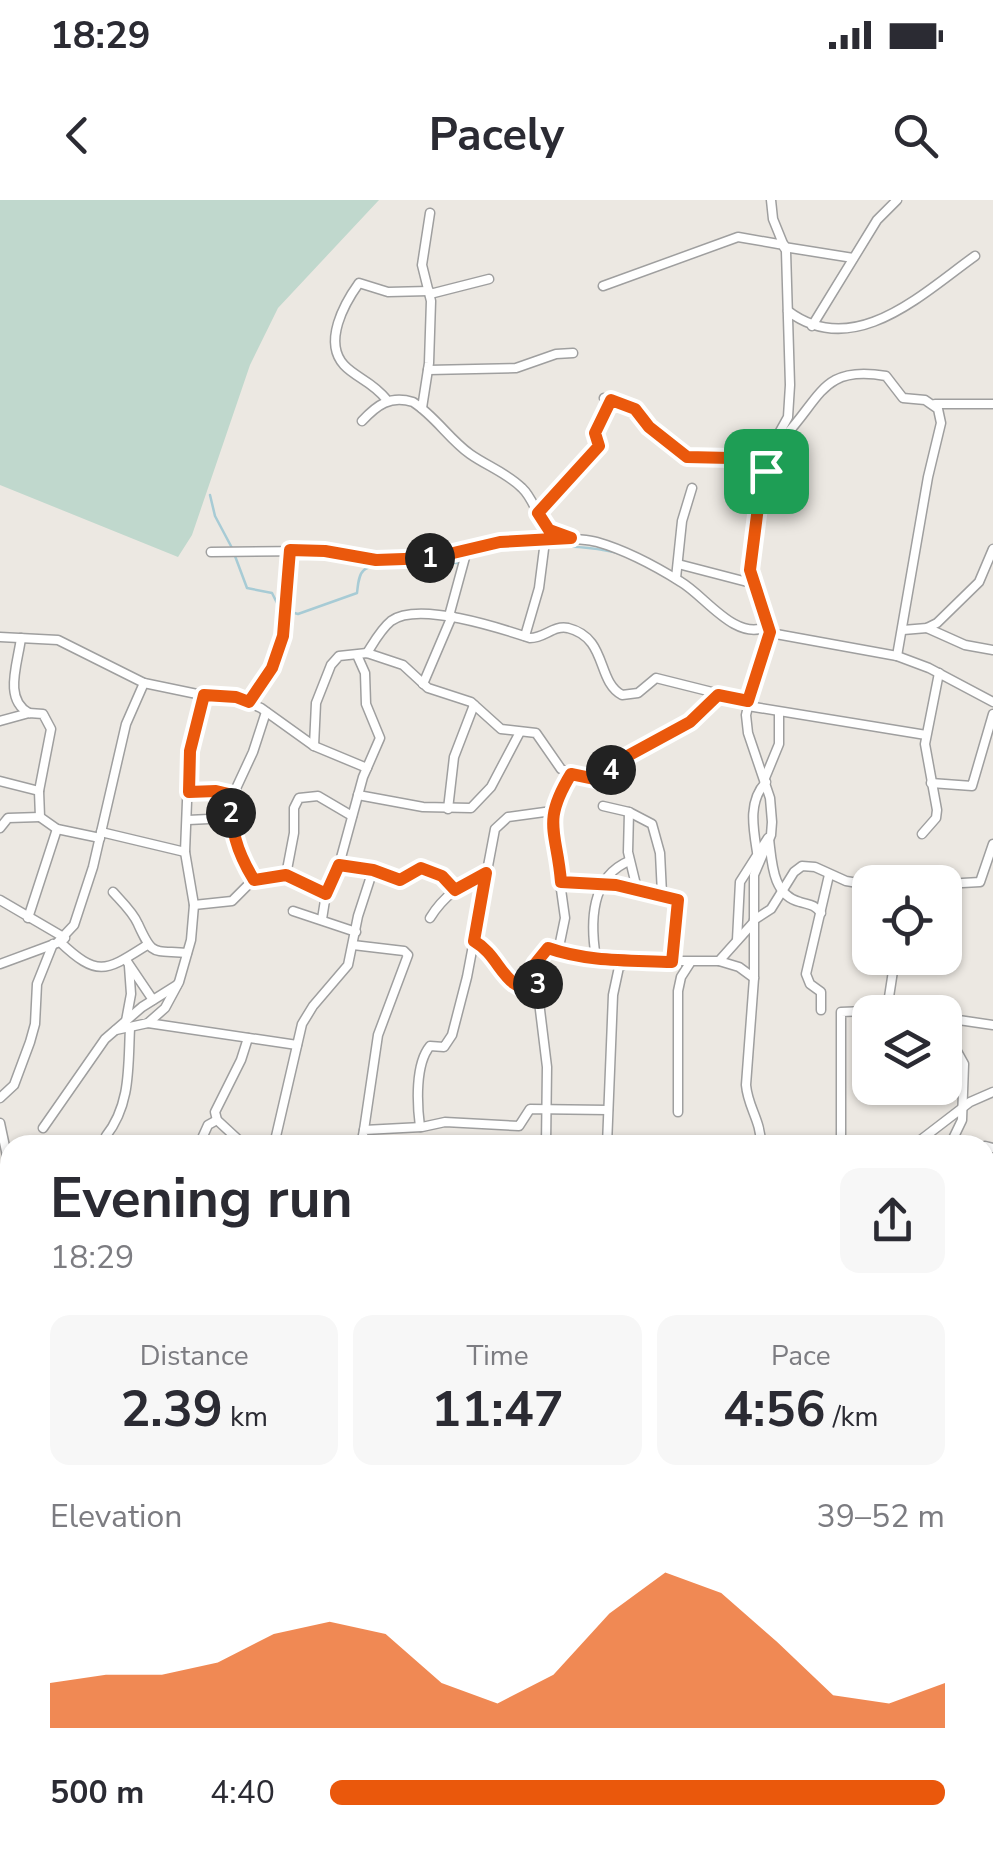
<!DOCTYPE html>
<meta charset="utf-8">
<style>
body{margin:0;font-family:"Nunito Sans",sans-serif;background:#f7f7f7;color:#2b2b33;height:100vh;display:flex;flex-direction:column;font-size:38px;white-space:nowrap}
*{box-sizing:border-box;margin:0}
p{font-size:32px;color:#7c7c81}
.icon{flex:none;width:55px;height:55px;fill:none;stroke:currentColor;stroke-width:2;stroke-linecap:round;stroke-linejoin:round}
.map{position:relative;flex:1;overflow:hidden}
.drawer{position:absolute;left:0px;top:935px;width:995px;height:718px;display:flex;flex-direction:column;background:#fff;border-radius:30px 30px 0 0;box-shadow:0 2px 8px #0004}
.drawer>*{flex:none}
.fabs{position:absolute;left:852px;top:665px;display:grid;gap:20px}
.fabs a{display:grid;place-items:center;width:110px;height:110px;border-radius:20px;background:#fff;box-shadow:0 2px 8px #0004;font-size:50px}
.pin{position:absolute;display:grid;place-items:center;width:85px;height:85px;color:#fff;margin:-42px;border-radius:20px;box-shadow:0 5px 15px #0006}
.km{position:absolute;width:50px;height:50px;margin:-25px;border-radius:50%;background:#222;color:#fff;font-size:28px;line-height:50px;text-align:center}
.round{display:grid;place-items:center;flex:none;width:105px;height:105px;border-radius:20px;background:#f7f7f7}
.summary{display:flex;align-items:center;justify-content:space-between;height:170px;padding:0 50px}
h1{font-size:55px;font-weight:700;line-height:75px}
.figures{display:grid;grid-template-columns:repeat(3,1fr);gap:15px;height:170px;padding:10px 50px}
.figures div{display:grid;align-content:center;border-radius:20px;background:#f7f7f7;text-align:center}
.figures b{font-size:50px;font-weight:700}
.figures small{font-size:28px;font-weight:400}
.figures p{font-size:28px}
.chart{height:280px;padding:20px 50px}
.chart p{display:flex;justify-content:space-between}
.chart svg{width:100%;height:180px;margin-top:10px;fill:#ea580c;opacity:.7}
ul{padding:0 50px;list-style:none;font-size:32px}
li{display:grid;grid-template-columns:160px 120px 1fr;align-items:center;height:75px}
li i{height:25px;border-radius:12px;background:#ea580c}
.status{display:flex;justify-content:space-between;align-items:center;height:70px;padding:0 50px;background:#fff;direction:ltr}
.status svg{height:28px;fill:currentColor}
header{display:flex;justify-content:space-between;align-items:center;height:130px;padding:0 50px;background:#fff;font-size:45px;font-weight:700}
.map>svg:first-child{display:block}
.wetland{fill:#c0d8cd}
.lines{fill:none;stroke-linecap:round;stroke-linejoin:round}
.stream{stroke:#a7cbd5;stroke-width:2.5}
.minor-casing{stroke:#9f9f9f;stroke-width:11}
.minor{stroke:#fff;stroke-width:8}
.route-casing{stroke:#fff;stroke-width:20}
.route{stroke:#ea580c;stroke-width:12}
</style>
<div class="status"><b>18:29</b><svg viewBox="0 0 49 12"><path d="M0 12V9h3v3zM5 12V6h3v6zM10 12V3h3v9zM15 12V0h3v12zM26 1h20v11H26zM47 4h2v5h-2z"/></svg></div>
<header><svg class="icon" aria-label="back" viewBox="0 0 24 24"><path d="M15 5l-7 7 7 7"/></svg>Pacely<svg class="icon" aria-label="search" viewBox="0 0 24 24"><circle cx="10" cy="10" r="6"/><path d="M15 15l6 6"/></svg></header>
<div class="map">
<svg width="993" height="1651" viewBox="0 0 993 1651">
<rect width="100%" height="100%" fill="#ece8e2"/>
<polygon class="wetland" points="0,0 379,0 278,108 250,165 192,335 178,357 0,285"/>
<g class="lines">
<g class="stream">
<polyline points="210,295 215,316 232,348"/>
<path d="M235,356L247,388L272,393L280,409L298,414L357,393C358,386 358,375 364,370C376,360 441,363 460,363"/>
<path d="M467,359C499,341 586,344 621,354"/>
<polyline points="985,1642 993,1645"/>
<polyline points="100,1651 101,1642"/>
</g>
<g class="minor-casing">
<g id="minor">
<polyline points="784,47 853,58"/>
<polyline points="603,86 738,37 784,45"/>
<polyline points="430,94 489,79"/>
<path d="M788,111C854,161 923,93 975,56"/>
<polyline points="812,126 877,20 897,0"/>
<polyline points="428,170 516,168 556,154 573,153"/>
<polyline points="604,198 635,209 649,227 687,257 730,259 766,271"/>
<path d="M387,200C372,181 356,178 344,165C323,142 344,104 359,83L388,92L429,91"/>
<polyline points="935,204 993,204"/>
<polyline points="422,208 429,163 431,101 422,65 430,13"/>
<path d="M362,221C377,205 390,195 413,202C435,216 449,239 470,254C487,266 507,273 522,288C535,300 537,321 553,332C566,341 583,338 597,342C625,350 657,367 681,382C705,396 735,441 766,427L776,434L897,456L929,468L993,502"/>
<path d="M776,240L785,236C822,196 823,165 886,176L903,198L925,200L938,209L941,223L928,277L897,456"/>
<polyline points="538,313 599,245 595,233 611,200"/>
<polyline points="211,352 310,351 375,360 433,358 500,342 567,339"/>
<polyline points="678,364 755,384"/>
<polyline points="676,378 682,321 692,288"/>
<polyline points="449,416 467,350"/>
<polyline points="766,427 750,365 762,286 778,235 788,217 790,185 786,51 773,19 771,0"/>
<polyline points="927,428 965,445 993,450"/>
<polyline points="903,430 927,428 937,423 979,382 993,349"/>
<polyline points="525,436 539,388 545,341"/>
<polyline points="0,437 58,440 144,483 197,494 236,497 261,508 314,546 367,568"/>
<path d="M21,438C18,463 3,499 29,513"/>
<path d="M367,453C374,442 381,429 391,421C418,401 500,428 530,438C545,438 553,425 568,428C608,438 596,481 622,495L638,493L656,478L748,501"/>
<polyline points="423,484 452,416"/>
<polyline points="249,502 272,468 283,436 291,350"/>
<polyline points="748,506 926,535"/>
<polyline points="0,521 29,513 43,514 51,529 39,591 40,617 57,629 100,638"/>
<polyline points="314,546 316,503 331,465 339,456 367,453 403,465 428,488 471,502 501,529 536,533 561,569 598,581 622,559 690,522 718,495"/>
<polyline points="765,578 779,544 779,513"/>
<polyline points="0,581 39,591"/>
<polyline points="931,583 972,586 993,514"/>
<polyline points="189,592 215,591 233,595 253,552 266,512"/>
<path d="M233,595C228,628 238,652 253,680"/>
<polyline points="358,595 423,607 471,608 491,587 520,532"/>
<polyline points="603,606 629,612 652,624 660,653 662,694"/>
<polyline points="448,609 454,557 474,505"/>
<polyline points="629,612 628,652 637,689"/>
<polyline points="188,620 230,618"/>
<polyline points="0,628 8,618 40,617"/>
<polyline points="101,632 185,652"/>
<polyline points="922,634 936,618 937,610 925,544 939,473"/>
<path d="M769,639C772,662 772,695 800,702C810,705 814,704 821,713"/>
<path d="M757,652C753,627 748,601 766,582"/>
<polyline points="339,665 373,670 399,681 421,668 442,676 455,690"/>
<polyline points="286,675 294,633 294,608 299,598 318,596 352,616"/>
<polyline points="561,682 616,685 675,698 678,710 671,762"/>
<polyline points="945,684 980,682 993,644"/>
<path d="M113,692C121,701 133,712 138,724C153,757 152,750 187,753"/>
<polyline points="0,700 65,738"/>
<polyline points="194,705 232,701 253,680 286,675 326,694"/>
<polyline points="293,711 356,732"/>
<polyline points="28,718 57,629"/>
<path d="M430,718C444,695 462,684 485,673"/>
<polyline points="322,719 326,694 339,665 363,577 380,538 366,504 365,473 357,455"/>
<polyline points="754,720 771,709 794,672 802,666 815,667 846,681 870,685"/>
<polyline points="737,740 740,682 768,638"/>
<path d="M474,741C504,758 499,791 539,790"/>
<path d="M60,742C98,778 106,771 147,745"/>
<polyline points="353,745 404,751 408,755 378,835 364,930"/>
<polyline points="558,752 565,718 551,618 571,574"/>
<path d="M596,758C590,722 591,677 629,661"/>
<polyline points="895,758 889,797 891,810 902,808 924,812"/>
<polyline points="126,760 153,800"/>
<polyline points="719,761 739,767 754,778"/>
<polyline points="0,764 57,743 74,725 93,667 126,524 144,483"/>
<polyline points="821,810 821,792 810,784 806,774 829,675"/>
<polyline points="945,818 993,825"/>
<polyline points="126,821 131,794 129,766"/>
<polyline points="148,823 297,845"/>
<polyline points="116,830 148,823 165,808 179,782 191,740 194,705 185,652 189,551 204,495"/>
<polyline points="0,898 14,885 30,842 35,824 37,784 53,744"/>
<polyline points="678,912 678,791 681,777 690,763"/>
<polyline points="0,923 10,970"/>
<path d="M420,927C417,904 415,864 430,846L444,847L452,835L467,777L495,629L508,617L552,611"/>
<polyline points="43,928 105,839 142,807 177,785"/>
<path d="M106,936C131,904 128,867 130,828"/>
<polyline points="953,941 976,945"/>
<polyline points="199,945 208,925 217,920"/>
<polyline points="244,945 217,920 215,912 241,860 248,838"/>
<polyline points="274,945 302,824 313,806 348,765 358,716 373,670"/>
<polyline points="361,945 364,930 422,927 445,922 519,926 530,909 608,910"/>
<polyline points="546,945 547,867 535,769 541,754 549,748 566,755 624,763"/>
<polyline points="607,945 613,795 619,767 632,761 719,761 753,723"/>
<path d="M761,945C761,920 748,908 746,885L754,778V675L771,635L772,622L770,598L748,533L746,515L757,469L770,432"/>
<polyline points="841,945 841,812 891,810"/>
<polyline points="914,945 970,902 993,892"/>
<polyline points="950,945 962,920 964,864 954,846 954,820"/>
<polyline points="985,946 993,948"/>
<polyline points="0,1023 10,1025"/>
<polyline points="985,1121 993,1102"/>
<polyline points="0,1180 10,1182"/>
<polyline points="985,1201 993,1202"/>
<polyline points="985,1302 993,1303"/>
<polyline points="0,1340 10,1346"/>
<polyline points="985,1384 993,1344"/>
<polyline points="0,1545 10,1546"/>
<polyline points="985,1548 993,1552"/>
<polyline points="985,1613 993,1590"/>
<polyline points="0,1639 10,1640"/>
<polyline points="35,1642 92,1649"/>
<polyline points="973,1642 993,1650"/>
<polyline points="396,1651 403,1642"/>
<polyline points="547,1651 571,1642"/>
<polyline points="595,1651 596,1642"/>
<polyline points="700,1651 700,1642"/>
<polyline points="831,1651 835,1642"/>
</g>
</g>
<use href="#minor" class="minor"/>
</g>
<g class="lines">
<g class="route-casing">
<path id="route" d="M611,200L635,209L649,227L687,257L730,258L766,271L758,307L750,370L770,432L748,501L718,495L690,522L622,559L600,580L571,574C541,623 557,631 561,682L616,685L678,700L672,762C629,760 588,762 548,748L535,764L539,790C502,792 502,757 474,741L486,673L455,690L442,676L421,668L400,680L373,670L339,665L326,694L286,675L254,680C237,652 229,628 233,595L216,591L189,592L190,551L204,495L236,497L249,502L272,468L283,436L290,350L325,351L376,360L432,358L500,342L571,338L549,330L538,313L599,246L595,233Z"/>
</g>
<use href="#route" class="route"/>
</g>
</svg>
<div class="fabs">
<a><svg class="icon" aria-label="locate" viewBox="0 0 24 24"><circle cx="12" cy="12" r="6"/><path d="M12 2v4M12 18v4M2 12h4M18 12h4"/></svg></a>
<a><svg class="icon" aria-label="layers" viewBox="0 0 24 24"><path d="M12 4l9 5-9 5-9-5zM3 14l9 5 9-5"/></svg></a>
</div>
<div class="pin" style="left:766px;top:271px;background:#1e9e55"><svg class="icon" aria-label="arrive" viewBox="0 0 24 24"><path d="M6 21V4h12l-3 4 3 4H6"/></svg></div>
<b class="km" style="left:430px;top:358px">1</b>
<b class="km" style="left:231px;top:613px">2</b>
<b class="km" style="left:538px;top:784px">3</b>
<b class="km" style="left:611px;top:570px">4</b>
<section class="drawer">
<div class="summary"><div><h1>Evening run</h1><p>18:29</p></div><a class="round"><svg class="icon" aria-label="share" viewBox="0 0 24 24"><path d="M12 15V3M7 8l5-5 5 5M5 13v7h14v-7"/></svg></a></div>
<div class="figures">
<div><p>Distance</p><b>2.39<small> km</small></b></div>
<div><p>Time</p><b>11:47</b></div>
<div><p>Pace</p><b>4:56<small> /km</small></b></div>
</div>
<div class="chart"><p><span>Elevation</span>39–52 m</p>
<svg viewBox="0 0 160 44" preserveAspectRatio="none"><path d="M0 44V33L10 31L20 31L30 28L40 21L50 18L60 21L70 33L80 38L90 31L100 16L110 6L120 11L130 23L140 36L150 38L160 33V44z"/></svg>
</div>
<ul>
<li><b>500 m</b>4:40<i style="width:100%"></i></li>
</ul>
</section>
</div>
